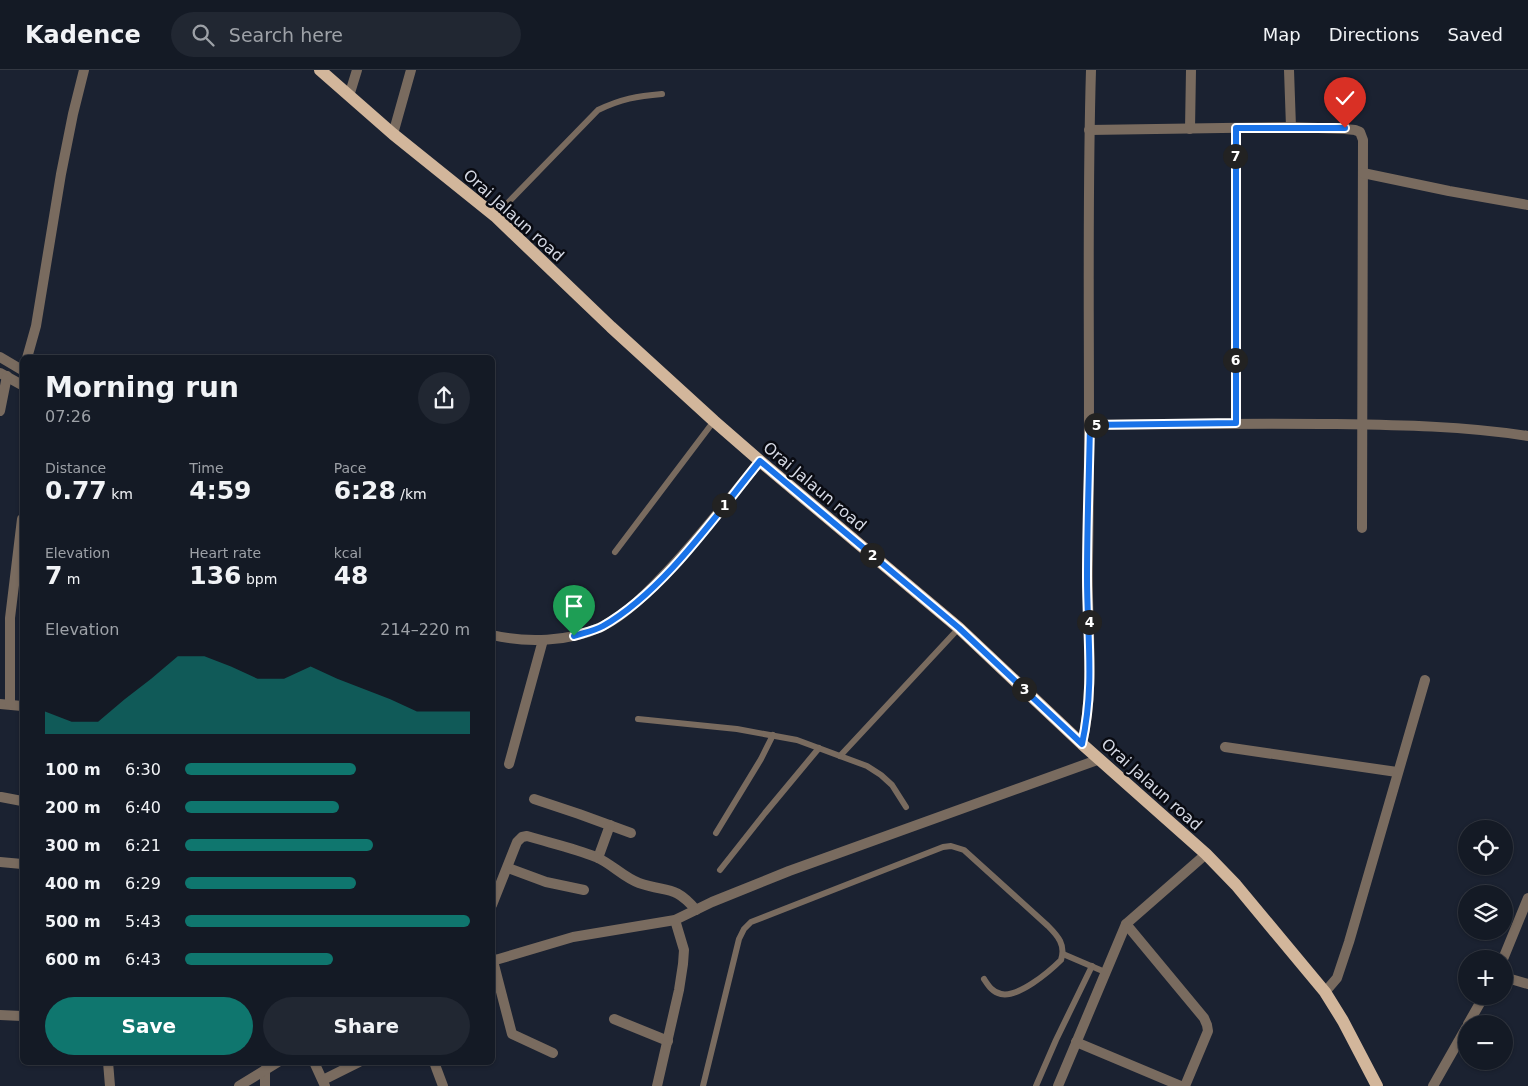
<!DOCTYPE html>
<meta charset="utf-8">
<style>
body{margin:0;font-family:"DejaVu Sans",sans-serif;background:#212732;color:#f1f3f6;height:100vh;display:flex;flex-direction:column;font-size:19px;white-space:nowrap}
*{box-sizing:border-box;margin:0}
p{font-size:16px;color:#9da1a7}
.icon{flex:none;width:28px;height:28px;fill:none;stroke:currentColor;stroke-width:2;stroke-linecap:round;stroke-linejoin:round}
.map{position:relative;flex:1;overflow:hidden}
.sheet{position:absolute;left:20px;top:285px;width:475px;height:710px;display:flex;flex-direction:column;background:#141a25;border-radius:8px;box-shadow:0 1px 4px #0004,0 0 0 1px #333842}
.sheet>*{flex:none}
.fabs{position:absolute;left:1458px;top:750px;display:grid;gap:10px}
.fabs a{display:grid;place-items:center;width:55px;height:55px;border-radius:50%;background:#141a25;box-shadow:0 1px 4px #0004,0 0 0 1px #333842;font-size:25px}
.pin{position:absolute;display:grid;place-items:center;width:42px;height:42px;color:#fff;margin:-51px -21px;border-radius:50% 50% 50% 0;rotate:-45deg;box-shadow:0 0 5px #0007}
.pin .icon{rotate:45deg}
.km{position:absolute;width:25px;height:25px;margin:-12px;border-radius:50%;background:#222;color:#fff;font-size:14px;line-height:25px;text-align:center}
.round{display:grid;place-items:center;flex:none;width:52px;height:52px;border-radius:26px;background:#212732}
.headline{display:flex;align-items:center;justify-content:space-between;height:85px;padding:0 25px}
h1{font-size:28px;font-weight:800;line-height:38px}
.stats{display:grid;grid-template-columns:repeat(3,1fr);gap:8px;height:85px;padding:5px 25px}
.stats div{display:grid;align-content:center}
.stats b{font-size:25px;font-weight:800}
.stats small{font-size:14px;font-weight:400}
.stats p{font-size:14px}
.chart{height:140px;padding:10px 25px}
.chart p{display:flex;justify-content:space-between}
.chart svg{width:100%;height:90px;margin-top:5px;fill:#0f766e;opacity:.7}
.button{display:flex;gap:10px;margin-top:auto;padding:10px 25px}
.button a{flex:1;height:58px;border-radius:30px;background:#0f766e;color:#fff;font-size:20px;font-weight:800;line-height:58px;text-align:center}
.button a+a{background:#212732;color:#f1f3f6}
ul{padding:0 25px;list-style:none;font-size:16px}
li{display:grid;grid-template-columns:80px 60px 1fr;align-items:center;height:38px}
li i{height:12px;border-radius:6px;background:#0f766e}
header{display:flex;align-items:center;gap:30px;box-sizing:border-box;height:70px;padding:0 25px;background:#141a25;border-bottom:1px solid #333842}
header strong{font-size:24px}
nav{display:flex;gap:28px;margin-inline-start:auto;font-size:18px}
.search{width:350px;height:45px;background:#212732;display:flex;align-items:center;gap:12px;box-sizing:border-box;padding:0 18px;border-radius:28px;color:#9da1a7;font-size:19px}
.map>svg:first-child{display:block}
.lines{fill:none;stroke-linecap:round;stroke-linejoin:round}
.service{stroke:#796b5f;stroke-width:6}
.minor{stroke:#796b5f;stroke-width:10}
.tertiary{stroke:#796b5f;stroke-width:10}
.primary{stroke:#d2b69b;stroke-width:12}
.route-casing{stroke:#fff;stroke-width:10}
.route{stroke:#1a73e8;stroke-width:6}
.labels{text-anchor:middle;stroke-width:5;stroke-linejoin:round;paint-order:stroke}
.street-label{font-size:16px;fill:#d4d8e3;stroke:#090b12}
</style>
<header>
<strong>Kadence</strong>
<div class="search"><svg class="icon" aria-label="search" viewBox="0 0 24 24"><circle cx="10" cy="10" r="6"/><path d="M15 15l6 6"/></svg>Search here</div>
<nav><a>Map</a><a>Directions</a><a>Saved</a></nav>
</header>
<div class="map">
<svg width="1528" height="1016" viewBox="0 0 1528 1016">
<rect width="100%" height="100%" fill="#1b2231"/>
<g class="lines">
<g class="service">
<path d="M495,146L598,40C621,29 637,26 662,24"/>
<polyline points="615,482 714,351"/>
<polyline points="638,649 737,659 797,670 867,696 881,705 892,715 906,737"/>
<polyline points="840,686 959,558"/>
<polyline points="716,763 761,689 773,665"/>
<polyline points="720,800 765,743 819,678"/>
<polyline points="1063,884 1105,902"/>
<path d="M703,1016L739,869L744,859L751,852L943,777L951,776L964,780L1048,856C1058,866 1066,875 1061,890C1049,902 1018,928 1001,924C992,922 988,915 984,909"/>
<polyline points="1036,1016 1056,970 1092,896"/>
</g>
<g class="minor">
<polyline points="1289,0 1291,57"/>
<polyline points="349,26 357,0"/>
<polyline points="1236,58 1236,353"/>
<polyline points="1190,59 1191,0"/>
<polyline points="1089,60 1291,57 1345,59 1355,60 1360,62 1363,70 1362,458"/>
<polyline points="393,64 411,0"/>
<polyline points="1363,103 1449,121 1528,135"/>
<polyline points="0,287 22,300"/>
<polyline points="27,288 36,256 61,104 73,44 84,0"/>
<polyline points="0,303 22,315"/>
<polyline points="0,341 7,306"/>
<path d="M1090,355C1172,354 1254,353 1336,354C1400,355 1464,356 1528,366"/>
<path d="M492,565C526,573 569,572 601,557C624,546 644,526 662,507C697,471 728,430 760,391"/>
<polyline points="0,634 22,636"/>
<polyline points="10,634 10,548 22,449"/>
<path d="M1082,674C1096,612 1086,552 1088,489C1091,326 1086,163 1091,0"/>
<polyline points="1225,677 1397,702"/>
<polyline points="509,694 543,570"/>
<polyline points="1,727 22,731"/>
<polyline points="534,729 579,744 631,763"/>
<polyline points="598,788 610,755"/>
<polyline points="0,792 22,794"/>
<polyline points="508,798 546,812 584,820"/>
<path d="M492,835L517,772L522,767L527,766C550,773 574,778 596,787C612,794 623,807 639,813C667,823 674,814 696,840"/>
<polyline points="1126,854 1204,948 1207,955 1208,961 1185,1016"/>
<polyline points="492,887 512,964 553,983"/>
<polyline points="492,891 573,867 675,850 712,832 789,801 1100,689"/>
<polyline points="1504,907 1528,914"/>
<polyline points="1325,922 1337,908 1349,872 1425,610"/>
<polyline points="0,945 22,946"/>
<polyline points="614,949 668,971"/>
<polyline points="1076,972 1181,1016"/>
<polyline points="108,992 110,1016"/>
<polyline points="314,992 325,1016"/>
<polyline points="434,992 443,1016"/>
<polyline points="265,1000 265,1016"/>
<polyline points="323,1010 359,992"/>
<polyline points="239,1016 278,992"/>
<polyline points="657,1016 679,920 683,894 684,880 675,850"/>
<polyline points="1058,1016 1126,854 1206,784"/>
</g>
<g class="tertiary">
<polyline points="1503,889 1528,828"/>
<polyline points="1468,954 1484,926"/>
<polyline points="1433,1016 1466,958"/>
</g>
<polyline class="primary" points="320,0 393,64 495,146 611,257 714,351 760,391 959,558 1082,674 1206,784 1236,815 1325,922 1343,951 1377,1016"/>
</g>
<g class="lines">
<g class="route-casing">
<path id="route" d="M574,566C583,563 594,561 603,556C663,522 716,445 760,391L959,558L1082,674C1095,616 1087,565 1087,507C1087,456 1089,406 1090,355L1236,353V58H1345"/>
</g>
<use href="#route" class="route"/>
</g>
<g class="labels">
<g class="street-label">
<text transform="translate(514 145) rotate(42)" y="6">Orai Jalaun road</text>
<text transform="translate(815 416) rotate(40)" y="6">Orai Jalaun road</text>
<text transform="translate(1152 714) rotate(42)" y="6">Orai Jalaun road</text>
</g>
</g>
</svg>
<div class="fabs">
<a><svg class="icon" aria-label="locate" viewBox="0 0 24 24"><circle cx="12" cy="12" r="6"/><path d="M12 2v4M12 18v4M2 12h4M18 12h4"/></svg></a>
<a><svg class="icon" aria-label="layers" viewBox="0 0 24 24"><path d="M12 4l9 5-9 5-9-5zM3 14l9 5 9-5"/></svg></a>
<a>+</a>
<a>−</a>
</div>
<div class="pin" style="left:574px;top:566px;background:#1e9e55"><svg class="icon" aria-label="arrive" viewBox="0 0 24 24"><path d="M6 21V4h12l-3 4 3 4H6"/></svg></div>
<div class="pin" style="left:1345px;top:58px;background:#d93025"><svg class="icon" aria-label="check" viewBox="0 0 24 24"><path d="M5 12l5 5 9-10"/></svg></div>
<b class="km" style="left:724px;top:435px">1</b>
<b class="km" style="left:872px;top:485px">2</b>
<b class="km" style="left:1024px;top:619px">3</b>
<b class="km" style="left:1089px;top:552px">4</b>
<b class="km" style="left:1096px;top:355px">5</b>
<b class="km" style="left:1235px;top:290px">6</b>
<b class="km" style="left:1235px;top:86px">7</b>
<section class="sheet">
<div class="headline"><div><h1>Morning run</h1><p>07:26</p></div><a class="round"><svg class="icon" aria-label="share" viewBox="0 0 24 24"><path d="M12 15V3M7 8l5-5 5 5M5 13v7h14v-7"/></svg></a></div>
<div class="stats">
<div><p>Distance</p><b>0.77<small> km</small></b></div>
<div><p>Time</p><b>4:59</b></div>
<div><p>Pace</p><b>6:28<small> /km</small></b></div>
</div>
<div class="stats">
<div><p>Elevation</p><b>7<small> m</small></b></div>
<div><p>Heart rate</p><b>136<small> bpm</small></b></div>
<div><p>kcal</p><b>48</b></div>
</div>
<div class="chart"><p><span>Elevation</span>214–220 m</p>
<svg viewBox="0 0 160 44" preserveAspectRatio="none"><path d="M0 44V33L10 38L20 38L30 27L40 17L50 6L60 6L70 11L80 17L90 17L100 11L110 17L120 22L130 27L140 33L150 33L160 33V44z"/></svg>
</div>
<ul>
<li><b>100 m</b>6:30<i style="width:60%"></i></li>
<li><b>200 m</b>6:40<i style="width:54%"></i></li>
<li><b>300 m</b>6:21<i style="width:66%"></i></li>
<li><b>400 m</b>6:29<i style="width:60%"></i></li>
<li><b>500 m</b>5:43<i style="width:100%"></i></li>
<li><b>600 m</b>6:43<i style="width:52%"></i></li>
</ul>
<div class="button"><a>Save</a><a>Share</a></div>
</section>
</div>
